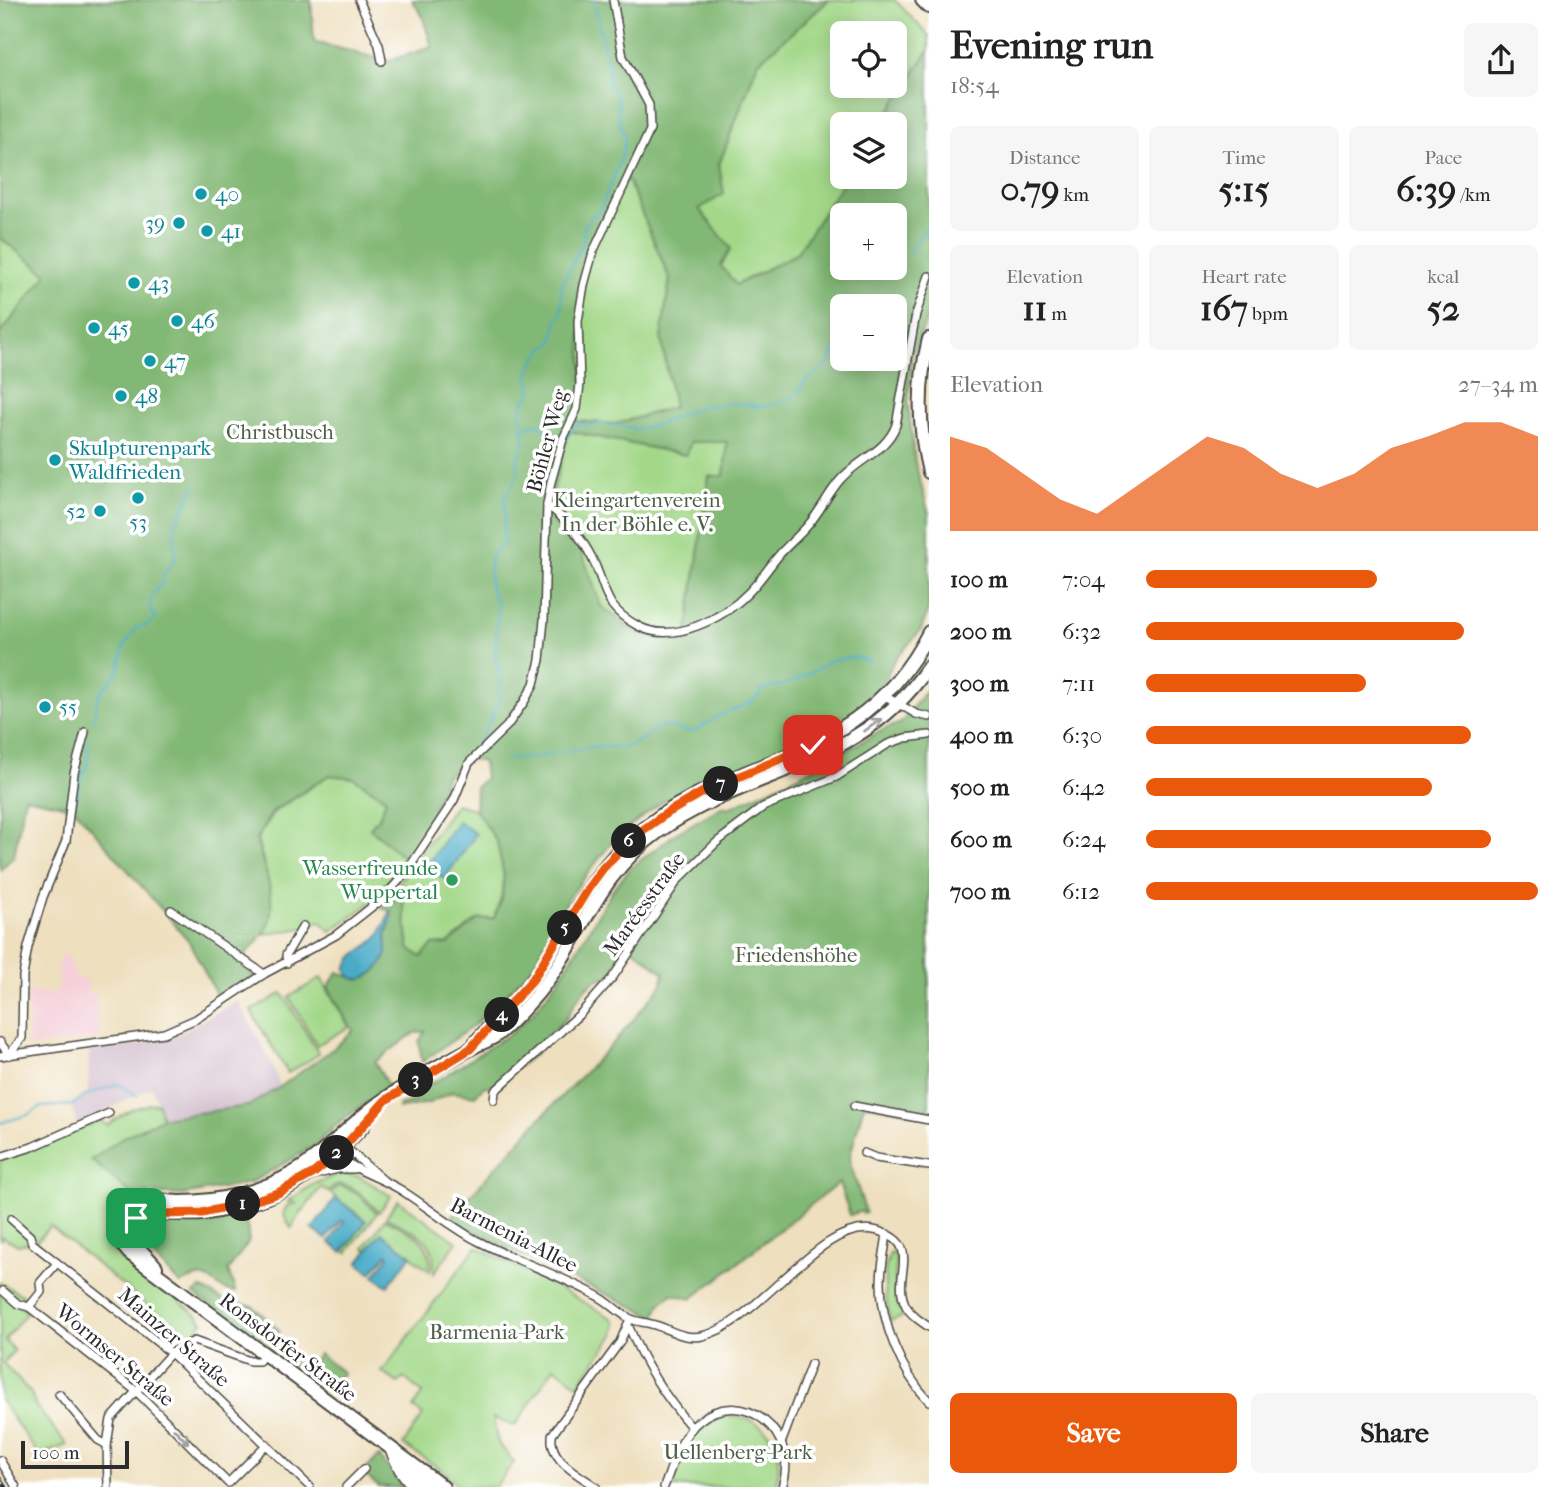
<!DOCTYPE html>
<meta charset="utf-8">
<style>
body{margin:0;font-family:"IM FELL French Canon",serif;background:#f6f6f6;color:#222;height:100vh;display:flex;flex-direction:column;font-size:26px;white-space:nowrap}
*{box-sizing:border-box;margin:0}
p{font-size:23px;color:#767676}
.icon{flex:none;width:38px;height:38px;fill:none;stroke:currentColor;stroke-width:2;stroke-linecap:round;stroke-linejoin:round}
.map{position:relative;flex:1;overflow:hidden}
.panel{display:flex;flex-direction:column;background:#fff;width:630px}
.panel>*{flex:none}
.buttons{position:absolute;left:830px;top:21px;display:grid;gap:14px}
.buttons a{display:grid;place-items:center;width:77px;height:77px;border-radius:10px;background:#fff;box-shadow:0 4px 18px #0003;font-size:35px}
.scale{position:absolute;left:21px;bottom:18px;width:108px;box-sizing:border-box;padding-left:7px;border:4px solid #2b2b2b;border-top:0;font-size:19px;line-height:24px;white-space:nowrap;color:#2b2b2b;-webkit-text-stroke:5px #fff;paint-order:stroke}
.pin{position:absolute;display:grid;place-items:center;width:60px;height:60px;color:#fff;margin:-30px;border-radius:14px;box-shadow:0 4px 10px #0006}
.km{position:absolute;width:35px;height:35px;margin:-18px;border-radius:50%;background:#222;color:#fff;font-size:19px;line-height:35px;text-align:center}
.round{display:grid;place-items:center;flex:none;width:74px;height:74px;border-radius:10px;background:#f6f6f6}
.head{display:flex;align-items:center;justify-content:space-between;height:119px;padding:0 21px}
h1{font-size:38px;font-weight:800;line-height:52px}
.figures{display:grid;grid-template-columns:repeat(3,1fr);gap:10px;height:119px;padding:7px 21px}
.figures div{display:grid;align-content:center;border-radius:10px;background:#f6f6f6;text-align:center}
.figures b{font-size:35px;font-weight:800}
.figures small{font-size:19px;font-weight:400}
.figures p{font-size:19px}
.chart{height:196px;padding:14px 21px}
.chart p{display:flex;justify-content:space-between}
.chart svg{width:100%;height:126px;margin-top:7px;fill:#ea580c;opacity:.7}
.primary-button{display:flex;gap:14px;margin-top:auto;padding:14px 21px}
.primary-button a{flex:1;height:80px;border-radius:10px;background:#ea580c;color:#fff;font-size:28px;font-weight:800;line-height:80px;text-align:center}
.primary-button a+a{background:#f6f6f6;color:#222}
ul{padding:0 21px;list-style:none;font-size:23px}
li{display:grid;grid-template-columns:112px 84px 1fr;align-items:center;height:52px}
li i{height:18px;border-radius:9px;background:#ea580c}
main{display:flex;flex:1;min-height:0}
.map>svg:first-child{display:block}
.built{fill:#f5cfda}
.industrial{fill:#d1bdcb}
.green{fill:#a3d889;stroke:#67825a;stroke-width:2;fill-rule:evenodd}
.forest{fill:#82b875;stroke:#567250;stroke-width:2;fill-rule:evenodd}
.water{fill:#48acc7;stroke:#3a6c79;stroke-width:2}
.lines{fill:none;stroke-linecap:round;stroke-linejoin:round}
.stream{stroke:#48acc7;stroke-width:2}
.minor-casing{stroke:#484641;stroke-width:10}
.tertiary-casing{stroke:#484641;stroke-width:13}
.primary-casing{stroke:#484641;stroke-width:16}
.minor{stroke:#fff;stroke-width:7}
.tertiary{stroke:#fff;stroke-width:10}
.primary{stroke:#fff;stroke-width:12}
.rail-casing{stroke:#2b2b2b;stroke-width:4.5}
.rail{stroke:#fff;stroke-width:2;stroke-dasharray:5;stroke-linecap:butt}
.oneway{stroke:#a0a0a0}
.route-casing{stroke:#fff;stroke-width:14}
.route{stroke:#ea580c;stroke-width:9}
.culture-dot{fill:#0f9aa8;stroke:#fff;stroke-width:2.5}
.leisure-dot{fill:#2e9e5b;stroke:#fff;stroke-width:2.5}
.labels{text-anchor:middle;stroke-width:7;stroke-linejoin:round;paint-order:stroke}
.culture-label{font-size:21px;fill:#0d838f;stroke:#fff;text-anchor:start}
.park-label{font-size:21px;fill:#4f5f47;stroke:#fff}
.street-label{font-size:21px;fill:#2b2b2b;stroke:#fff}
.leisure-label{font-size:21px;fill:#27864d;stroke:#fff;text-anchor:end}
</style>
<main>
<div class="map">
<svg width="929" height="1487" viewBox="0 0 929 1487">
<rect width="100%" height="100%" fill="#fff"/>
<filter id="ink" filterUnits="userSpaceOnUse"><feTurbulence type="fractalNoise" baseFrequency=".0143" numOctaves="2"/><feDisplacementMap in="SourceGraphic" scale="14" xChannelSelector="R" yChannelSelector="G"/><feConvolveMatrix kernelMatrix="1 2 1 2 8 2 1 2 1" color-interpolation-filters="sRGB"/></filter>
<filter id="wash" filterUnits="userSpaceOnUse"><feTurbulence type="fractalNoise" baseFrequency=".00686" numOctaves="4" result="noise"/><feDisplacementMap in="SourceGraphic" scale="28" xChannelSelector="R" yChannelSelector="G"/><feGaussianBlur stdDeviation="1.57" result="paint"/><feColorMatrix in="noise" values="0 0 0 0 0 0 0 0 0 0 0 0 0 0 0 0 0 1.4 0 .05"/><feComposite in="paint" operator="in"/></filter>
<g filter="url(#wash)">
<rect width="100%" height="100%" fill="#eedfbe"/>
<polygon class="built" points="67,953 75,975 89,984 87,993 96,993 96,1010 100,1037 28,1047 28,992 57,993 60,957"/>
<polygon class="industrial" points="238,1001 273,1066 280,1087 248,1106 162,1118 152,1087 77,1125 71,1104 88,1092 89,1051 142,1044 178,1034"/>
<g class="green">
<path d="M829,0H895L929,36V50L881,124H842V177H847L796,254L736,285L721,266L699,209L723,194L719,165L758,62ZM842,33H894V86H842Z"/>
<polygon points="627,178 670,279 661,338 674,407 616,424 575,421 585,264 599,226"/>
<polygon points="0,238 48,274 0,334"/>
<polygon points="569,431 686,455 690,442 728,441 724,476 709,476 687,635 659,637 635,632 601,606 576,540 572,544 560,527 564,523 547,513"/>
<path d="M329,775L354,778L386,799L380,815L370,828C383,838 399,848 405,863L385,892L331,931L320,921L304,928L264,934C278,900 267,874 257,839L274,812Z"/>
<path d="M456,804L475,809C482,819 492,830 497,842C508,867 504,894 494,918L477,920L448,944L433,945L421,957L409,948L402,893L397,885Z"/>
<polygon points="321,978 349,1027 317,1045 289,997"/>
<polygon points="282,993 319,1054 288,1073 251,1011"/>
<path d="M158,1103L162,1118L124,1137L92,1160L134,1196C110,1212 101,1228 119,1252L198,1316L203,1322L193,1335L182,1334L50,1226L37,1241L18,1245L3,1237L0,1240V1160L101,1120L107,1126C123,1112 135,1106 158,1103Z"/>
<path d="M338,1174L359,1176L391,1196L379,1212C366,1199 356,1185 337,1184L328,1192L321,1187L303,1211L301,1210V1214L291,1228L283,1213L288,1205L296,1204L292,1201L289,1203L288,1201L314,1184Z"/>
<path d="M338,1186C354,1187 366,1202 377,1213L347,1253L344,1251L366,1221L330,1193Z"/>
<path d="M398,1200L457,1242L434,1273C433,1267 434,1262 433,1256C430,1233 402,1228 386,1217Z"/>
<path d="M385,1219C410,1232 433,1238 430,1271L381,1233L367,1250L364,1248Z"/>
<polygon points="476,1247 531,1273 612,1318 616,1324 614,1335 578,1385 554,1367 515,1426 493,1418 498,1443 514,1462 495,1487 459,1487 445,1472 403,1445 423,1415 413,1408 423,1393 404,1378 398,1383 382,1372"/>
<path d="M891,1252L896,1256C896,1277 890,1298 904,1316L890,1321C886,1301 880,1271 891,1252Z"/>
<polygon points="0,1283 24,1296 17,1304 27,1312 5,1340 14,1351 3,1363 31,1393 35,1405 67,1445 39,1455 0,1400"/>
<path d="M730,1416C771,1419 786,1449 775,1487H671C684,1452 688,1422 730,1416Z"/>
</g>
<g class="forest">
<path d="M0,0H311L314,42L388,61L432,47L422,15L412,0H829L758,62L719,164L724,194L699,209L731,248L721,266L736,285L796,254L847,177H894V124H881L929,50V313L912,356L908,404L915,462L929,514V608L921,630L893,662L883,685L868,702L836,727L663,801L616,837L570,896L532,969L473,1026L422,1062L419,1042L425,1031L414,1033L375,1062L388,1086L334,1127L316,1145L250,1183L182,1195L147,1193L134,1196L91,1160L124,1137L162,1118L248,1106L280,1087L334,1048L353,1031L328,987L338,972L350,977C363,972 387,967 387,949C387,943 385,939 387,933C389,924 393,920 391,911L381,908L402,893L409,948L421,957L433,945L448,944L477,920L494,918L502,899L504,876L497,842L475,809L476,787L485,778L483,762L471,759L447,775L433,809L431,826L415,846L403,857L370,828L380,815L386,799L354,778L329,775L273,811L256,839C264,868 282,908 263,935C256,944 248,952 241,960L255,976L218,998L189,941L74,808L70,811L63,805L25,797L14,856L0,870V334L47,274L0,238ZM627,178L670,279L661,338L674,407L616,424L576,421C587,390 581,357 581,325C581,291 584,255 599,225C607,209 618,194 627,178ZM842,215H894V268H842ZM842,306H894V359H842ZM569,431L686,455L691,442H727L724,476H709L687,635L659,637L635,632L601,606L577,539L571,543L560,527L564,523L547,512Z"/>
<path d="M929,686V1116L864,1104L850,1156L851,1166L866,1213L863,1214L862,1211L850,1215L839,1183C789,1221 741,1262 691,1299L672,1294L660,1304L655,1317L517,1253L450,1218L532,1127L618,1038L661,986L664,973L631,947L607,977L598,979L587,987L575,1002L566,1019L543,1040L538,1051L496,1085L483,1087L475,1096L452,1092L429,1103L398,1109L400,1105L410,1102L417,1098L418,1091L440,1079L511,1033L536,1009L561,976L615,886L632,867L675,834L723,806L729,808L800,775L885,729L901,723Z"/>
<path d="M245,1211L249,1241L228,1271L236,1292C211,1291 213,1265 180,1284L137,1239V1233L148,1220Z"/>
<polygon points="201,1288 225,1301 253,1306 280,1331 272,1340 308,1368 319,1354 343,1373 327,1391 194,1294"/>
<polygon points="379,1456 403,1487 379,1487 364,1474 365,1470"/>
</g>
<g class="water">
<polygon points="458,821 476,834 444,879 426,866"/>
<path d="M391,911C393,921 388,925 386,934C385,941 389,950 386,957C379,970 365,984 350,977L346,969C353,950 368,949 378,937C384,929 385,919 391,911Z"/>
<polygon points="336,1198 366,1221 342,1252 329,1242 344,1222 342,1220 326,1239 312,1229"/>
<polygon points="381,1233 411,1255 388,1286 374,1276 389,1256 387,1254 371,1273 358,1263"/>
</g>
<g class="lines">
<g class="stream">
<path d="M908,254C917,246 919,234 929,226"/>
<polyline points="525,428 538,423 545,430 559,436"/>
<polyline points="568,437 574,427 580,424 590,426 600,423 613,425 637,429 657,425 704,405 720,406 726,403 738,405 745,403 759,407 772,405 790,398 801,389 805,381 827,366 834,350 842,343"/>
<path d="M93,720L99,693L112,680L119,670L124,647L137,627L147,625L156,618L151,612C148,600 155,589 164,582L163,574L175,560L174,527L195,486"/>
<path d="M562,752L596,746L625,748L641,740L656,727L668,726L689,732L697,730L720,715L749,704L760,695L761,690C771,686 774,687 783,685C792,683 824,667 828,661L854,657L870,661"/>
<polyline points="473,754 499,702 499,688 503,678 495,660 498,605 491,591 489,574 491,556 505,541 503,532 505,516 505,498 518,476 518,459 524,443 521,411 523,403 532,392 528,372 543,348 553,343 556,322 562,312 561,286 584,241 584,227 593,215 599,212 620,162 625,140 618,115 617,96 607,81 609,73 594,0"/>
<polyline points="507,758 530,759 556,752"/>
<polyline points="76,803 80,783 88,763 87,740"/>
<polyline points="0,1123 28,1115 41,1107 72,1105 89,1094 118,1084 138,1096"/>
</g>
</g>
</g>
<g filter="url(#ink)">
<g class="lines">
<g class="minor-casing">
<g id="minor">
<polyline points="359,0 379,45 382,61"/>
<path d="M547,505C567,520 581,536 592,558C608,590 601,606 638,626C673,645 724,618 749,592C760,581 769,567 779,555C789,544 800,535 809,524C821,510 828,494 840,480C857,460 887,451 896,425L916,314L929,276"/>
<polyline points="885,696 916,714 929,717"/>
<polyline points="171,910 264,974"/>
<polyline points="287,963 286,955 303,926"/>
<polyline points="0,1042 9,1055"/>
<polyline points="9,1055 22,1038 23,976 28,947 43,897 66,841 74,773 85,732"/>
<polyline points="0,1056 164,1033 196,1019 264,974 336,935 383,898 405,874 454,800 469,763 507,726 524,702 534,684 540,660 544,620 547,505 551,482 563,439 577,409 580,384 578,321 584,285 593,252 650,130 649,105 623,57 613,0"/>
<polyline points="494,1100 495,1091 581,1013 613,977 678,880 717,842 763,807 836,777 888,744 905,738 929,735"/>
<polyline points="854,1106 929,1120"/>
<polyline points="343,1145 383,1180"/>
<path d="M333,1151C353,1171 378,1176 401,1190C426,1206 449,1225 476,1240C516,1261 561,1275 601,1298C611,1304 620,1314 631,1319C638,1322 644,1322 651,1324C669,1328 682,1340 702,1336C759,1324 822,1214 878,1231C925,1245 890,1276 906,1306C911,1315 920,1321 929,1327"/>
<polyline points="864,1153 876,1158 929,1166"/>
<polyline points="0,1157 32,1147 109,1113"/>
<polyline points="314,1175 338,1169 354,1169"/>
<polyline points="11,1219 30,1236 32,1243 171,1353 310,1487"/>
<path d="M887,1234C885,1250 881,1266 881,1283C881,1323 901,1372 929,1401"/>
<polyline points="3,1291 18,1304 29,1307 136,1391 228,1483 267,1444"/>
<polyline points="29,1307 41,1292 40,1283 57,1263"/>
<path d="M629,1327C644,1365 665,1397 692,1428"/>
<polyline points="59,1394 98,1440 107,1445"/>
<polyline points="782,1441 811,1364"/>
<polyline points="0,1460 16,1487"/>
<polyline points="108,1487 107,1445 111,1419 171,1353 194,1341 250,1361 259,1361 265,1354"/>
<polyline points="346,1487 364,1469"/>
<path d="M596,1487C577,1473 549,1461 552,1435L620,1342L630,1319"/>
<path d="M664,1487C672,1466 680,1436 699,1421C743,1385 801,1433 782,1487"/>
</g>
</g>
<g class="tertiary-casing">
<polyline id="tertiary" points="390,1449 400,1470 413,1487"/>
</g>
<g class="primary-casing">
<g id="primary">
<polyline points="922,0 929,7"/>
<path d="M929,339C917,385 918,427 929,472"/>
<path d="M475,1043C497,1017 523,996 542,967C572,922 591,873 633,837C734,749 860,769 929,632"/>
<path d="M156,1267C148,1254 121,1240 133,1222C142,1208 185,1216 201,1214C274,1203 314,1179 363,1126"/>
<polyline points="408,1467 427,1487"/>
<path d="M443,1487L129,1253C115,1239 115,1214 134,1203C147,1196 167,1202 181,1202C219,1202 261,1192 293,1173C324,1155 347,1127 375,1106C404,1085 438,1066 470,1049C478,1044 486,1042 494,1037C508,1027 520,1013 532,1000C581,945 592,879 658,832C752,766 860,769 929,666"/>
</g>
</g>
<use href="#minor" class="minor"/>
<use href="#tertiary" class="tertiary"/>
<use href="#primary" class="primary"/>
<g class="rail-casing">
<polyline id="rail" points="0,1479 5,1487"/>
</g>
<use href="#rail" class="rail"/>
</g>
<defs><path id="oneway-shaft" d="M-6 0H5M1.5-3L5.5 0L1.5 3" fill="none" stroke-width="1.6" stroke-linecap="round" stroke-linejoin="round" transform="scale(1.75)"/></defs>
<g class="oneway">
<use href="#oneway-shaft" transform="translate(873 725) rotate(-36)"/>
<use href="#oneway-shaft" transform="translate(181 1436) rotate(45)"/>
</g>
</g>
<g class="lines" filter="url(#ink)">
<g class="route-casing">
<polyline id="route" points="136,1218 155,1214 202,1213 247,1203 278,1193 314,1173 340,1151 386,1100 470,1049 533,979 589,887 603,868 633,837 667,813 705,791 813,745"/>
</g>
<use href="#route" class="route"/>
</g>
<g class="culture-dot">
<circle cx="201" cy="194" r="7"/>
<circle cx="179" cy="223" r="7"/>
<circle cx="207" cy="231" r="7"/>
<circle cx="134" cy="283" r="7"/>
<circle cx="177" cy="321" r="7"/>
<circle cx="94" cy="328" r="7"/>
<circle cx="150" cy="361" r="7"/>
<circle cx="121" cy="396" r="7"/>
<circle cx="55" cy="460" r="7"/>
<circle cx="138" cy="498" r="7"/>
<circle cx="100" cy="511" r="7"/>
<circle cx="45" cy="707" r="7"/>
</g>
<circle class="leisure-dot" cx="452" cy="880" r="7"/>
<g class="labels">
<g class="culture-label">
<text x="215" y="201">40</text>
<text x="165" y="230" text-anchor="end">39</text>
<text x="221" y="238">41</text>
<text x="148" y="290">43</text>
<text x="191" y="328">46</text>
<text x="108" y="335">45</text>
<text x="164" y="368">47</text>
<text x="135" y="403">48</text>
<text x="69" y="455">Skulpturenpark<tspan x="69" dy="24">Waldfrieden</tspan></text>
<text x="86" y="518" text-anchor="end">52</text>
<text x="138" y="529" text-anchor="middle">53</text>
<text x="59" y="714">55</text>
</g>
<g class="park-label">
<text x="280" y="439">Christbusch</text>
<text x="637" y="507">Kleingartenverein<tspan x="637" dy="24">In der Böhle e. V.</tspan></text>
<text x="796" y="962">Friedenshöhe</text>
<text x="497" y="1339">Barmenia-Park</text>
<text x="738" y="1459">Uellenberg-Park</text>
</g>
<g class="street-label">
<text transform="translate(547 441) rotate(-75)" y="7">Böhler Weg</text>
<text transform="translate(644 904) rotate(-54)" y="7">Maréesstraße</text>
<text transform="translate(514 1235) rotate(27)" y="7">Barmenia-Allee</text>
<text transform="translate(174 1337) rotate(41)" y="7">Mainzer Straße</text>
<text transform="translate(288 1347) rotate(37)" y="7">Ronsdorfer Straße</text>
<text transform="translate(115 1355) rotate(40)" y="7">Wormser Straße</text>
</g>
<g class="leisure-label">
<text x="438" y="875">Wasserfreunde<tspan x="438" dy="24">Wuppertal</tspan></text>
</g>
</g>
</svg>
<div class="buttons">
<a><svg class="icon" aria-label="locate" viewBox="0 0 24 24"><circle cx="12" cy="12" r="6"/><path d="M12 2v4M12 18v4M2 12h4M18 12h4"/></svg></a>
<a><svg class="icon" aria-label="layers" viewBox="0 0 24 24"><path d="M12 4l9 5-9 5-9-5zM3 14l9 5 9-5"/></svg></a>
<a>+</a>
<a>−</a>
</div>
<div class="scale">100 m</div>
<div class="pin" style="left:136px;top:1218px;background:#1e9e55"><svg class="icon" aria-label="arrive" viewBox="0 0 24 24"><path d="M6 21V4h12l-3 4 3 4H6"/></svg></div>
<div class="pin" style="left:813px;top:745px;background:#d93025"><svg class="icon" aria-label="check" viewBox="0 0 24 24"><path d="M5 12l5 5 9-10"/></svg></div>
<b class="km" style="left:243px;top:1204px">1</b>
<b class="km" style="left:337px;top:1153px">2</b>
<b class="km" style="left:416px;top:1080px">3</b>
<b class="km" style="left:502px;top:1015px">4</b>
<b class="km" style="left:565px;top:928px">5</b>
<b class="km" style="left:629px;top:841px">6</b>
<b class="km" style="left:721px;top:784px">7</b>
</div>
<section class="panel">
<div class="head"><div><h1>Evening run</h1><p>18:54</p></div><a class="round"><svg class="icon" aria-label="share" viewBox="0 0 24 24"><path d="M12 15V3M7 8l5-5 5 5M5 13v7h14v-7"/></svg></a></div>
<div class="figures">
<div><p>Distance</p><b>0.79<small> km</small></b></div>
<div><p>Time</p><b>5:15</b></div>
<div><p>Pace</p><b>6:39<small> /km</small></b></div>
</div>
<div class="figures">
<div><p>Elevation</p><b>11<small> m</small></b></div>
<div><p>Heart rate</p><b>167<small> bpm</small></b></div>
<div><p>kcal</p><b>52</b></div>
</div>
<div class="chart"><p><span>Elevation</span>27–34 m</p>
<svg viewBox="0 0 160 44" preserveAspectRatio="none"><path d="M0 44V11L10 15L20 24L30 33L40 38L50 29L60 20L70 11L80 15L90 24L100 29L110 24L120 15L130 11L140 6L150 6L160 11V44z"/></svg>
</div>
<ul>
<li><b>100 m</b>7:04<i style="width:59%"></i></li>
<li><b>200 m</b>6:32<i style="width:81%"></i></li>
<li><b>300 m</b>7:11<i style="width:56%"></i></li>
<li><b>400 m</b>6:30<i style="width:83%"></i></li>
<li><b>500 m</b>6:42<i style="width:73%"></i></li>
<li><b>600 m</b>6:24<i style="width:88%"></i></li>
<li><b>700 m</b>6:12<i style="width:100%"></i></li>
</ul>
<div class="primary-button"><a>Save</a><a>Share</a></div>
</section>
</main>
